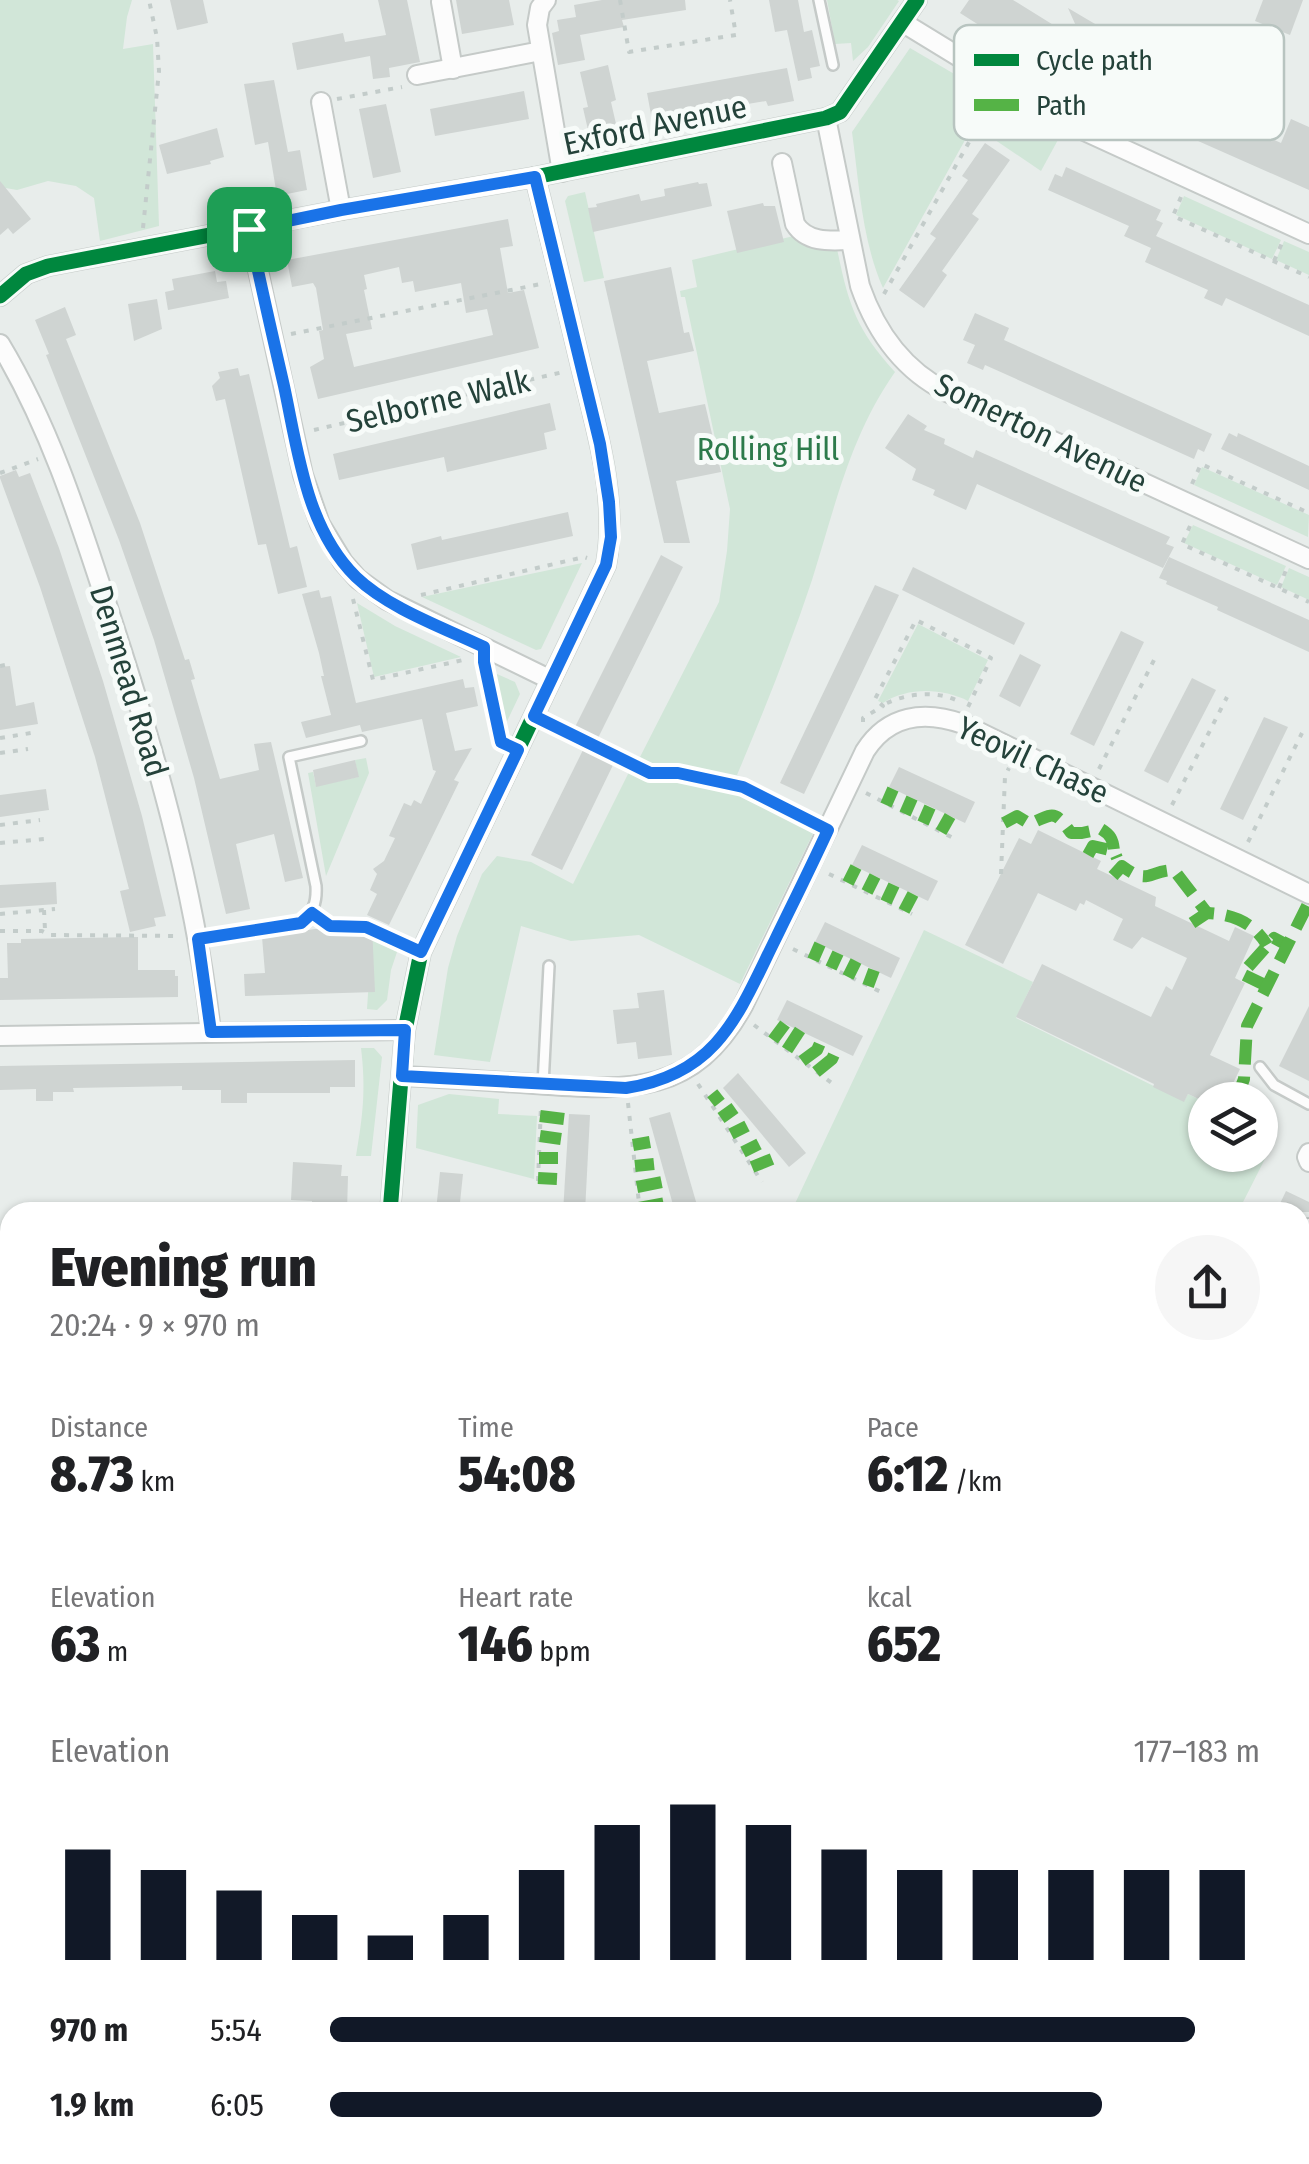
<!DOCTYPE html>
<meta charset="utf-8">
<style>
body{margin:0;font-family:"Fira Sans Condensed",sans-serif;background:#f6f6f6;color:#202124;height:100vh;display:flex;flex-direction:column;font-size:38px;white-space:nowrap}
*{box-sizing:border-box;margin:0}
p{font-size:32px;color:#757577}
.icon{flex:none;width:55px;height:55px;fill:none;stroke:currentColor;stroke-width:2;stroke-linecap:round;stroke-linejoin:round}
.map{position:relative;flex:1;overflow:hidden}
.details{position:absolute;left:0px;top:1202px;width:1310px;height:962px;display:flex;flex-direction:column;background:#fff;border-radius:30px 30px 0 0;box-shadow:0 2px 8px #0004}
.details>*{flex:none}
.fabs{position:absolute;left:1188px;top:1082px;display:grid;gap:20px}
.fabs a{display:grid;place-items:center;width:90px;height:90px;border-radius:50%;background:#fff;box-shadow:0 2px 8px #0004;font-size:50px}
.pin{position:absolute;display:grid;place-items:center;width:85px;height:85px;color:#fff;margin:-42px;border-radius:20px;box-shadow:0 5px 15px #0006}
.round{display:grid;place-items:center;flex:none;width:105px;height:105px;border-radius:52px;background:#f6f6f6}
.overview{display:flex;align-items:center;justify-content:space-between;height:170px;padding:0 50px}
h1{font-size:55px;font-weight:800;line-height:75px}
.metrics{display:grid;grid-template-columns:repeat(3,1fr);gap:15px;height:170px;padding:10px 50px}
.metrics div{display:grid;align-content:center}
.metrics b{font-size:50px;font-weight:800}
.metrics small{font-size:28px;font-weight:400}
.metrics p{font-size:28px}
.chart{height:280px;padding:20px 50px}
.chart p{display:flex;justify-content:space-between}
.chart svg{width:100%;height:180px;margin-top:10px;stroke:#111827;stroke-width:6}
ul{padding:0 50px;list-style:none;font-size:32px}
li{display:grid;grid-template-columns:160px 120px 1fr;align-items:center;height:75px}
li i{height:25px;border-radius:12px;background:#111827}
.map>svg:first-child{display:block}
.green{fill:#d1e6d8}
.building{fill:#cfd4d2;fill-rule:evenodd}
.lines{fill:none;stroke-linecap:round;stroke-linejoin:round}
.lane-casing{stroke:#c5cac8;stroke-width:14}
.street-casing{stroke:#c5cac8;stroke-width:22}
.secondary-casing{stroke:#c3cbc8;stroke-width:30}
.path{stroke:#c3ccca;stroke-width:4;stroke-dasharray:5 8;stroke-linecap:butt}
.lane{stroke:#fcfcfc;stroke-width:9}
.street{stroke:#fcfcfc;stroke-width:18}
.secondary{stroke:#fcfcfc;stroke-width:25}
.quiet{stroke:#55b346;stroke-width:12;stroke-dasharray:25 12;stroke-linecap:butt}
.cycleway-casing{stroke:#f7fbf9;stroke-width:21}
.cycleway{stroke:#00873e;stroke-width:15}
.route-casing{stroke:#fff;stroke-width:20}
.route{stroke:#1a73e8;stroke-width:12}
.labels{text-anchor:middle;stroke-width:10;stroke-linejoin:round;paint-order:stroke}
.street-label{font-size:32px;fill:#24423a;stroke:#f7fbf9}
.park-label{font-size:32px;fill:#2d7a4b;stroke:#f7fbf9}
.key{fill:#f7fbf9;stroke:#b8c4c0;stroke-width:2.5}
.key-label{font-size:28px;fill:#24423a}
</style>
<div class="map">
<svg width="1309" height="2164" viewBox="0 0 1309 2164">
<rect width="100%" height="100%" fill="#e8edeb"/>
<g class="green">
<polygon points="0,0 132,0 127,17 123,49 153,44 159,226 100,241 94,198 76,186 48,181 17,190 0,187"/>
<polygon points="827,0 897,0 899,1 868,47 853,61 851,43 835,44"/>
<path d="M910,48L990,95L883,288C862,241 859,183 852,132Z"/>
<polygon points="996,99 1059,138 1041,171 979,129"/>
<polygon points="585,192 604,278 584,282 565,201 568,196"/>
<polygon points="1184,196 1281,240 1272,259 1176,215"/>
<path d="M798,235L836,244C848,302 854,327 895,372C850,436 835,507 812,580C790,646 764,711 737,775L821,817L740,984L639,935L571,941L521,926L490,1062L434,1055L448,968L457,936L482,874L497,856L531,862L573,884L630,770L585,748L591,736L640,757L719,602L727,551L730,509L685,297H681L680,291L697,287L692,260Z"/>
<polygon points="1284,241 1309,252 1309,275 1276,260"/>
<polygon points="1202,467 1309,515 1308,537 1194,485"/>
<polygon points="1193,525 1286,566 1277,585 1184,543"/>
<polygon points="582,563 541,649 536,650 422,597"/>
<polygon points="1289,568 1309,577 1309,600 1281,587"/>
<polygon points="357,603 395,626 461,657 374,677"/>
<path d="M918,624L988,660L968,701C942,688 908,687 883,703L878,701Z"/>
<polygon points="488,670 515,682 520,694 502,732"/>
<polygon points="366,758 369,773 326,876 308,773 313,772 316,786 358,777 355,760"/>
<polygon points="924,930 1033,982 1016,1018 1184,1101 1188,1094 1205,1102 1205,1155 1260,1155 1260,1129 1276,1137 1238,1212 791,1212"/>
<polygon points="372,934 399,946 391,970 387,1000 377,1010 367,1009"/>
<path d="M361,1048H374L382,1057L371,1156H356C363,1115 366,1090 361,1048Z"/>
<polygon points="449,1094 499,1099 498,1114 537,1116 534,1179 416,1148 418,1105"/>
<polygon points="1300,1355 1309,1360 1309,1573 1300,1568"/>
<polygon points="10,1700 10,2018 0,2025 0,1711"/>
<polygon points="1193,2155 1256,2155 1277,2164 1198,2164"/>
</g>
<g class="building">
<polygon points="170,0 203,0 208,23 177,30"/>
<polygon points="378,0 407,0 420,62 389,68 390,77 373,79 370,56 297,70 292,43 343,33 345,42 386,35"/>
<polygon points="456,0 509,0 514,25 462,34"/>
<polygon points="602,0 685,0 686,10 622,20 624,27 580,35 585,60 558,65 552,33 559,31 557,20 576,17 574,5"/>
<polygon points="769,0 798,0 804,32 812,30 820,66 810,68 812,78 798,81 787,30 775,32"/>
<polygon points="969,0 1013,0 1084,44 1068,8 1107,31 1109,28 1146,46 1144,50 1173,63 1172,66 1236,92 1230,105 1256,116 1250,129 1281,143 1291,119 1309,127 1309,190 1171,129 1170,131 1083,91 999,39 988,55 971,44 982,27 960,13"/>
<polygon points="1263,0 1303,0 1290,35 1255,21"/>
<polygon points="608,65 616,100 611,102 619,137 591,143 583,108 588,107 580,72"/>
<polygon points="787,68 794,101 768,106 766,101 652,120 647,93"/>
<polygon points="274,80 288,152 300,150 307,190 277,196 268,142 255,145 244,84"/>
<polygon points="524,91 529,119 435,136 430,109"/>
<polygon points="386,104 401,172 373,178 359,109"/>
<polygon points="217,128 224,157 210,161 211,164 167,174 159,145"/>
<polygon points="985,143 1010,160 972,214 979,219 942,271 947,275 924,308 899,290 936,238 930,234 968,180 962,176"/>
<polygon points="1066,167 1161,210 1156,220 1163,223 1156,236 1309,305 1309,336 1226,298 1222,306 1204,298 1208,290 1145,262 1151,248 1124,236 1129,226 1048,190 1055,174 1062,177"/>
<polygon points="0,181 31,219 13,234 8,228 0,235"/>
<polygon points="698,182 699,184 707,183 712,206 593,232 588,208 597,207 596,204 639,194 641,201 665,196 664,189"/>
<polygon points="763,203 764,206 775,206 784,242 737,253 727,211"/>
<path d="M508,219L513,246L500,248L508,293L524,290L539,348L318,399L310,367L324,359L319,331L323,330L316,288L313,283L292,287L287,260ZM399,267L402,283L413,281L415,292L461,283L466,313L487,309L493,335L354,367L346,334L372,329L364,290L367,289L364,275Z"/>
<polygon points="671,267 684,333 689,332 694,351 647,361 659,413 705,404 721,472 676,481 690,543 664,543 604,281"/>
<polygon points="215,271 217,282 226,281 229,298 168,310 165,292 174,290 172,279"/>
<polygon points="157,299 162,329 134,341 128,304"/>
<polygon points="65,307 76,335 66,339 140,523 185,660 189,659 195,679 191,680 220,779 259,770 254,744 271,742 303,878 285,882 274,834 236,844 250,909 226,914 194,778 154,640 119,540 46,355 49,354 35,320"/>
<polygon points="975,313 1009,328 1004,340 1212,434 1204,452 1198,449 1194,459 985,365 983,370 967,363 975,345 963,340"/>
<polygon points="238,368 240,376 249,374 290,548 297,546 307,587 278,594 266,544 258,545 225,399 216,401 212,386 220,378 218,372"/>
<polygon points="550,403 556,430 544,433 547,449 447,472 444,457 339,480 333,454"/>
<polygon points="908,414 927,426 924,430 945,439 944,444 973,458 976,450 1170,537 1166,544 1174,547 1163,568 977,484 966,510 933,495 935,490 912,480 916,469 885,448"/>
<polygon points="1229,433 1237,437 1238,433 1309,466 1309,490 1221,449"/>
<polygon points="16,470 19,477 30,473 59,548 103,681 142,816 166,916 154,918 156,926 130,932 120,891 129,889 95,757 40,587 0,478 0,476"/>
<polygon points="568,512 573,536 417,570 411,544 441,536 442,540"/>
<polygon points="661,555 683,567 598,738 575,727"/>
<polygon points="1169,557 1309,620 1309,652 1217,610 1218,607 1166,584 1167,581 1159,578"/>
<polygon points="913,567 1025,623 1014,645 902,590"/>
<polygon points="875,585 899,595 804,794 780,783"/>
<polygon points="319,590 321,598 331,596 356,703 463,679 465,688 474,687 478,706 446,713 455,751 472,748 454,780 459,782 389,925 367,915 377,894 370,890 377,874 373,869 384,861 395,838 389,836 404,803 411,806 414,800 421,804 436,771 433,770 422,719 362,732 360,725 306,738 301,722 331,715 321,676 324,676 319,653 302,594"/>
<polygon points="1121,631 1144,642 1094,746 1070,734"/>
<polygon points="1020,654 1041,665 1020,707 999,696"/>
<polygon points="10,666 16,706 34,702 38,724 0,730 0,667"/>
<polygon points="1192,678 1216,690 1168,783 1144,771"/>
<polygon points="1264,717 1288,727 1243,820 1220,809"/>
<polygon points="584,748 614,763 562,870 531,855"/>
<polygon points="355,760 359,777 316,787 313,770"/>
<polygon points="899,767 975,802 965,823 889,787"/>
<polygon points="46,789 49,810 0,817 0,795"/>
<polygon points="1038,830 1101,861 1097,869 1156,897 1155,906 1229,941 1235,927 1254,936 1235,978 1245,983 1210,1055 1240,1069 1225,1100 1201,1100 1188,1094 1184,1102 1153,1087 1154,1084 1016,1017 1042,964 1151,1017 1166,986 1172,990 1187,958 1142,937 1132,949 1113,940 1123,919 1086,900 1084,905 1080,903 1076,911 1038,893 1003,964 965,945 1019,838 1031,844"/>
<polygon points="862,845 938,881 928,901 852,865"/>
<polygon points="56,882 57,904 0,908 0,885"/>
<polygon points="825,922 900,958 891,978 815,942"/>
<polygon points="372,926 375,992 245,996 244,974 265,973 262,937 315,929"/>
<polygon points="138,937 138,970 175,970 175,976 178,976 178,997 0,1000 0,978 8,978 7,943 21,943 21,939"/>
<polygon points="664,990 672,1055 638,1059 636,1042 617,1044 613,1010 639,1008 637,993"/>
<polygon points="787,1000 863,1036 853,1056 777,1020"/>
<polygon points="1309,1006 1309,1081 1279,1066"/>
<polygon points="355,1060 355,1087 330,1087 330,1093 247,1093 247,1103 221,1103 221,1090 182,1090 182,1086 73,1088 74,1092 53,1092 53,1101 36,1101 36,1089 0,1090 0,1066"/>
<polygon points="738,1073 806,1153 789,1167 723,1088"/>
<polygon points="670,1112 699,1212 675,1212 649,1118"/>
<polygon points="569,1114 590,1115 585,1212 563,1212"/>
<polygon points="293,1162 342,1165 341,1176 348,1176 347,1212 312,1212 312,1201 291,1200"/>
<polygon points="440,1172 463,1174 459,1212 436,1211"/>
<polygon points="1286,1191 1309,1202 1309,1212 1276,1212"/>
</g>
<g class="lines">
<g class="lane-casing">
<g id="lane">
<polyline points="819,0 833,65"/>
<path d="M199,939L301,923C313,912 317,903 316,886L289,757L361,741"/>
<polyline points="1260,1067 1274,1085 1309,1104"/>
<polyline points="543,1085 549,966"/>
<polyline points="1300,1699 1309,1680"/>
<polyline points="363,2155 364,2164"/>
<polyline points="1032,2155 1052,2164"/>
<polyline points="1262,2155 1283,2164"/>
</g>
</g>
<g class="street-casing">
<g id="street">
<polyline points="546,0 540,8 537,25 562,172"/>
<polyline points="441,2 453,69"/>
<polyline points="902,22 1067,123 1309,234"/>
<polyline points="417,75 541,51"/>
<polyline points="321,102 341,210"/>
<path d="M826,118L860,286C876,332 903,370 947,392L1309,559"/>
<path d="M782,163L795,224C807,243 830,241 850,240"/>
<polyline points="249,229 303,475 320,524 343,562 358,579 387,600 551,680"/>
<polyline points="0,296 26,274 48,266 341,210 535,177 826,118 840,112 917,0"/>
<path d="M0,344C50,427 79,519 109,611C154,748 195,888 211,1032"/>
<polyline points="0,1036 405,1030"/>
<path d="M402,1076C446,1078 490,1081 534,1084C626,1090 692,1098 743,1006L865,751C888,715 924,710 963,724L1309,894"/>
<polyline points="1309,1153 1307,1157 1309,1162"/>
<path d="M390,1212L405,1030L421,952L606,565C618,498 597,431 581,366C566,303 551,240 535,177"/>
<polyline points="1309,1228 1304,1240 1305,1249 1309,1251"/>
<polyline points="0,2149 10,2141"/>
<polyline points="241,2155 242,2164"/>
<polyline points="491,2155 492,2164"/>
<polyline points="878,2155 880,2164"/>
<polyline points="1161,2164 1163,2155"/>
</g>
</g>
<g class="secondary-casing">
<g id="secondary">
<polyline points="0,1380 10,1381"/>
<polyline points="1300,1814 1309,1818"/>
</g>
</g>
<g class="path">
<polyline points="620,0 629,52 736,35 730,0"/>
<polyline points="337,99 402,87"/>
<polyline points="1181,197 1173,216 1309,277"/>
<polyline points="143,228 159,71 157,38 149,0"/>
<polyline points="1274,261 1282,243"/>
<polyline points="884,294 992,101"/>
<polyline points="291,334 541,284"/>
<polyline points="314,430 563,372"/>
<polyline points="0,473 38,459"/>
<polyline points="1192,484 1201,464 1309,513"/>
<polyline points="1190,526 1182,544 1309,602"/>
<polyline points="1279,588 1286,570"/>
<polyline points="421,595 584,557 587,558"/>
<polyline points="353,599 373,680 463,660"/>
<polyline points="0,666 10,664"/>
<polyline points="486,672 501,741"/>
<path d="M887,703C909,693 938,690 960,702"/>
<polyline points="863,722 863,718 883,706 875,699 916,620 991,658 968,707"/>
<polyline points="550,724 650,773 678,773 743,787 810,821"/>
<polyline points="0,738 31,733"/>
<polyline points="0,753 28,749"/>
<polyline points="1099,769 1155,658"/>
<polyline points="866,793 955,839"/>
<polyline points="1172,805 1227,697"/>
<polyline points="0,825 40,820"/>
<polyline points="1248,842 1302,733"/>
<polyline points="0,843 44,839"/>
<polyline points="829,874 912,914"/>
<polyline points="1001,874 1005,776 1009,768"/>
<polyline points="44,910 45,930"/>
<polyline points="0,914 55,909"/>
<polyline points="323,921 330,925 366,927 403,944"/>
<polyline points="0,931 42,931 50,935 178,936"/>
<polyline points="793,949 883,993"/>
<polyline points="754,1025 837,1087"/>
<polyline points="698,1084 762,1182"/>
<polyline points="628,1103 640,1212"/>
<polyline points="538,1181 541,1106"/>
<polyline points="0,1420 10,1423"/>
<polyline points="1300,1491 1306,1481"/>
<polyline points="1300,1539 1309,1543"/>
<polyline points="81,2155 83,2164"/>
<polyline points="380,2158 440,2155"/>
</g>
<use href="#lane" class="lane"/>
<use href="#street" class="street"/>
<use href="#secondary" class="secondary"/>
<g class="quiet">
<polyline points="886,805 893,789"/>
<polyline points="905,814 912,798"/>
<polyline points="923,823 930,807"/>
<path d="M1004,823L1017,816L1030,824C1055,812 1055,811 1071,833H1082L1101,829C1111,835 1113,840 1114,851"/>
<polyline points="941,832 950,816"/>
<polyline points="1088,855 1093,846 1114,851 1117,858"/>
<path d="M1113,876L1122,866C1149,886 1147,871 1174,870L1207,913"/>
<polyline points="848,883 856,867"/>
<polyline points="867,892 875,876"/>
<polyline points="886,902 894,885"/>
<polyline points="904,911 913,894"/>
<path d="M1192,923L1207,913C1233,914 1254,923 1267,945"/>
<polyline points="813,960 820,944"/>
<polyline points="831,968 838,953"/>
<polyline points="848,977 856,961"/>
<polyline points="868,986 874,970"/>
<polyline points="1267,986 1242,974 1274,938 1287,945"/>
<polyline points="773,1040 785,1024"/>
<polyline points="787,1050 800,1030"/>
<polyline points="802,1061 817,1050 821,1041"/>
<polyline points="816,1072 832,1059 837,1048"/>
<polyline points="1236,1100 1244,1079 1247,1026 1309,902"/>
<polyline points="711,1102 721,1094"/>
<polyline points="540,1116 564,1119"/>
<polyline points="721,1118 735,1108"/>
<polyline points="731,1134 747,1126"/>
<polyline points="540,1136 561,1139"/>
<polyline points="633,1145 650,1142"/>
<polyline points="743,1152 759,1144"/>
<polyline points="539,1158 558,1158"/>
<polyline points="635,1166 654,1164"/>
<polyline points="752,1167 772,1159"/>
<polyline points="538,1178 557,1179"/>
<polyline points="637,1187 662,1182"/>
<polyline points="639,1208 665,1203"/>
</g>
<g class="cycleway-casing">
<g id="cycleway">
<polyline points="0,296 26,274 48,266 341,210 535,177 826,118 840,112 917,0"/>
<path d="M390,1212L405,1030L421,952L606,565C618,498 597,431 581,366C566,303 551,240 535,177"/>
</g>
</g>
<use href="#cycleway" class="cycleway"/>
</g>
<g class="lines">
<g class="route-casing">
<path id="route" d="M535,177L600,444L609,502L611,537L606,565L534,716L650,773H678L743,787L828,830C811,867 793,903 775,940C738,1015 718,1074 626,1088L402,1076L405,1030L211,1032L198,939L301,923L312,913L330,926L366,927L421,952L518,750L501,742L484,662V647C444,628 388,608 356,577C306,528 298,451 284,386C272,334 260,281 249,229L341,210Z"/>
</g>
<use href="#route" class="route"/>
</g>
<g class="labels">
<g class="street-label">
<text transform="translate(655 125) rotate(-12)" y="11">Exford Avenue</text>
<text transform="translate(438 401) rotate(-13)" y="11">Selborne Walk</text>
<text transform="translate(1041 433) rotate(26)" y="11">Somerton Avenue</text>
<text transform="translate(129 681) rotate(73)" y="11">Denmead Road</text>
<text transform="translate(1033 760) rotate(25)" y="11">Yeovil Chase</text>
</g>
<g class="park-label">
<text x="768" y="460">Rolling Hill</text>
</g>
</g>
<rect x="954" y="25" width="330" height="115" rx="15" class="key"/>
<rect x="974" y="54" width="45" height="12" fill="#00873e"/>
<rect x="974" y="99" width="45" height="12" fill="#55b346"/>
<g class="key-label">
<text x="1036" y="70">Cycle path</text>
<text x="1036" y="115">Path</text>
</g>
</svg>
<div class="fabs">
<a><svg class="icon" aria-label="layers" viewBox="0 0 24 24"><path d="M12 4l9 5-9 5-9-5zM3 14l9 5 9-5"/></svg></a>
</div>
<div class="pin" style="left:249px;top:229px;background:#1e9e55"><svg class="icon" aria-label="arrive" viewBox="0 0 24 24"><path d="M6 21V4h12l-3 4 3 4H6"/></svg></div>
<section class="details">
<div class="overview"><div><h1>Evening run</h1><p>20:24 · 9 × 970 m</p></div><a class="round"><svg class="icon" aria-label="share" viewBox="0 0 24 24"><path d="M12 15V3M7 8l5-5 5 5M5 13v7h14v-7"/></svg></a></div>
<div class="metrics">
<div><p>Distance</p><b>8.73<small> km</small></b></div>
<div><p>Time</p><b>54:08</b></div>
<div><p>Pace</p><b>6:12<small> /km</small></b></div>
</div>
<div class="metrics">
<div><p>Elevation</p><b>63<small> m</small></b></div>
<div><p>Heart rate</p><b>146<small> bpm</small></b></div>
<div><p>kcal</p><b>652</b></div>
</div>
<div class="chart"><p><span>Elevation</span>177–183 m</p>
<svg viewBox="0 0 160 44" preserveAspectRatio="none"><path d="M5 44V17M15 44V22M25 44V27M35 44V33M45 44V38M55 44V33M65 44V22M75 44V11M85 44V6M95 44V11M105 44V17M115 44V22M125 44V22M135 44V22M145 44V22M155 44V22"/></svg>
</div>
<ul>
<li><b>970 m</b>5:54<i style="width:93%"></i></li>
<li><b>1.9 km</b>6:05<i style="width:83%"></i></li>
</ul>
</section>
</div>
